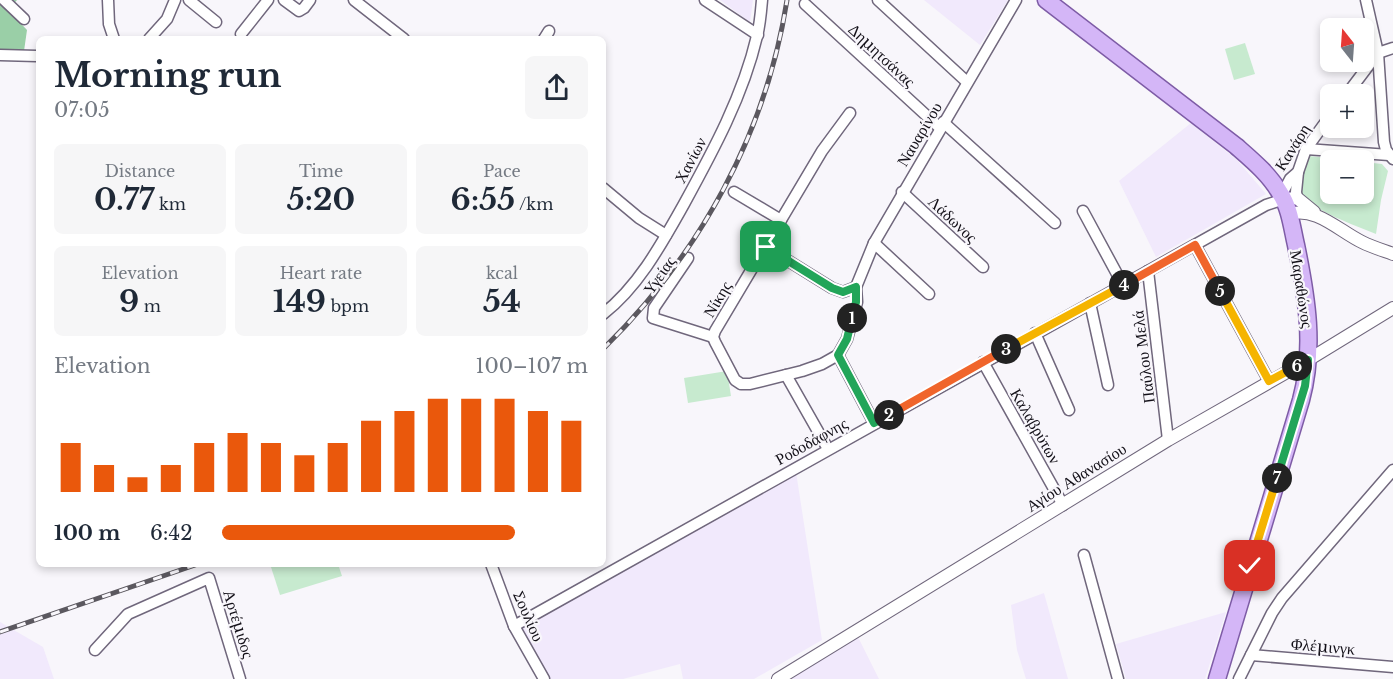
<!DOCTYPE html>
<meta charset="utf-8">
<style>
body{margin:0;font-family:"Libre Baskerville",serif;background:#f6f6f7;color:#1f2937;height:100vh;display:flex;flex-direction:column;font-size:22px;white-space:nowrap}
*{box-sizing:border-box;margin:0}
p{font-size:20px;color:#747a83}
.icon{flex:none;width:33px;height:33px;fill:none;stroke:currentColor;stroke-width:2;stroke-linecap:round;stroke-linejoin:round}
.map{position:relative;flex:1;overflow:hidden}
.panel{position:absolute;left:36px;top:36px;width:570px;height:531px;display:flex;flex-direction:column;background:#fff;border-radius:9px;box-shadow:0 3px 9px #0003}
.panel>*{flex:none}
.needle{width:39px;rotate:343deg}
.buttons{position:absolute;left:1320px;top:18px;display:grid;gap:12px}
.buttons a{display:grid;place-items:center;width:54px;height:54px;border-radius:9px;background:#fff;box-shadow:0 3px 9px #0003;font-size:30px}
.pin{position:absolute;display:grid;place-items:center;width:51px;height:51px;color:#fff;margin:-26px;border-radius:12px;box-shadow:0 3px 9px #0006}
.km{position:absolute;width:30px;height:30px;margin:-15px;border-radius:50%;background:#222;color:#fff;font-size:16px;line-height:30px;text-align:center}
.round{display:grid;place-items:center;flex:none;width:63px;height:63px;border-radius:9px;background:#f6f6f7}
.summary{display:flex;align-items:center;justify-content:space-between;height:102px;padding:0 18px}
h1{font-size:33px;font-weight:700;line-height:45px}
.metrics{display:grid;grid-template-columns:repeat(3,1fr);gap:9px;height:102px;padding:6px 18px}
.metrics div{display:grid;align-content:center;border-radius:9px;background:#f6f6f7;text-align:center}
.metrics b{font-size:30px;font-weight:700}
.metrics small{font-size:16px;font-weight:400}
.metrics p{font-size:16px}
.chart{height:168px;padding:12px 18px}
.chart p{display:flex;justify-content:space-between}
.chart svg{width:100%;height:108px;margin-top:6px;stroke:#ea580c;stroke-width:6}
ul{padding:0 18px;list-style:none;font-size:20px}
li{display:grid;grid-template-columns:96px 72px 1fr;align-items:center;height:45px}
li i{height:15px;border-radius:8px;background:#ea580c}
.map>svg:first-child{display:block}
.built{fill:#f1e9fc}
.green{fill:#c7eacf}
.forest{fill:#9acfa7}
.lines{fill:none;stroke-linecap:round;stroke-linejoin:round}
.minor-casing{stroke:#70677c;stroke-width:13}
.tertiary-casing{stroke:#70677c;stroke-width:14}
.primary-casing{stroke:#7e5ca6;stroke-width:19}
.minor{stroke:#fff;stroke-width:10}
.tertiary{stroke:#fff;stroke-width:12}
.primary{stroke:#d4b6f7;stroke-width:16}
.rail-casing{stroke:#5b585f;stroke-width:5}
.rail{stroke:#f8f6fb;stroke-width:3;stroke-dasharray:9;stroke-linecap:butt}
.split-1-casing{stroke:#fff;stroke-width:12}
.split-2-casing{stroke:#fff;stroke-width:12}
.split-3-casing{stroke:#fff;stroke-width:12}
.split-4-casing{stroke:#fff;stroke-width:12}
.split-5-casing{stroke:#fff;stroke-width:12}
.split-6-casing{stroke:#fff;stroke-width:12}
.split-7-casing{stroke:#fff;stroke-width:12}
.split-8-casing{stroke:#fff;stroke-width:12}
.split-1{stroke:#22a559;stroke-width:8}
.split-2{stroke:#22a559;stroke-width:8}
.split-3{stroke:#f0652b;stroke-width:8}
.split-4{stroke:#f5b400;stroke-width:8}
.split-5{stroke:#f0652b;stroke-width:8}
.split-6{stroke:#f5b400;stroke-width:8}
.split-7{stroke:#22a559;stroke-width:8}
.split-8{stroke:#f5b400;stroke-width:8}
.labels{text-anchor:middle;stroke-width:4.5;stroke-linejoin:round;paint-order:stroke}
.street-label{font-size:16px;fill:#131018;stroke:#f8f6fb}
</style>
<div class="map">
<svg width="1393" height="679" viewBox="0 0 1393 679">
<rect width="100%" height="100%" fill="#f8f6fb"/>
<g class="built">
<polygon points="720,0 753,0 750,22"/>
<polygon points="924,0 1008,0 980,45"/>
<polygon points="1191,123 1237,160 1266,194 1156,257 1119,181"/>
<polygon points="796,472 822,640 754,679 683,679 680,664 623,679 550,679 519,628"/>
<polygon points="1044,593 1068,679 1026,679 1017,650 1011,605"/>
<polygon points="1226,612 1205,679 1126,679 1116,644"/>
<polygon points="0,622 43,647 54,679 0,679"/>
<polygon points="858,637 879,679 790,679"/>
</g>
<g class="green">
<polygon points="1245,43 1255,74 1234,80 1225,49"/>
<path d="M1309,156L1350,160H1330V194H1364V162L1382,164L1388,171L1381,200L1376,234C1350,223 1320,214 1300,194L1301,175Z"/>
<polygon points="727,371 731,396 688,403 684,378"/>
<polygon points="270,564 338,564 342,576 280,595"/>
</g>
<polygon class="forest" points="0,0 17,0 8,10 27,30 24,51 0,51"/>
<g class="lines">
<g class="minor-casing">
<g id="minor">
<polyline points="4,0 24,19"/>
<polyline points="108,0 109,24 114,39"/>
<polyline points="189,0 216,22"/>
<polyline points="284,0 299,11 304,8 310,0"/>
<polyline points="354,0 404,39"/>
<polyline points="705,0 758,35"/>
<polyline points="878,0 967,82"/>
<polyline points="1366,0 1378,53 1384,142 1386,150 1393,159"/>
<polyline points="805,4 940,128"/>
<polyline points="241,34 268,0"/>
<polyline points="149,39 167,19 175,0"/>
<polyline points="544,39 549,31"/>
<polyline points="0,55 37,56"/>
<polyline points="1347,94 1378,53 1393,48"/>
<polyline points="850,113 822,151 715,331 713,337 715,342 735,380 741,384 750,384 802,371 822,364 838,355 847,339 857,302 856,287 874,243 1016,0"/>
<polyline points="943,122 1055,223"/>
<polyline points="1306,149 1389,155"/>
<polyline points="603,188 639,218 666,235"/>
<polyline points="734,192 781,220"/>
<polyline points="902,192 983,267"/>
<polyline points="1282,194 1290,179 1298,172 1306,149 1330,116"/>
<polyline points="1297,198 1296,192 1298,172"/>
<polyline points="1083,211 1123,285"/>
<polyline points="874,243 929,294"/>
<polyline points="1195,245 1269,381"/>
<polyline points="766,247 832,288 843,292 856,287"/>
<polyline points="688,258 654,308 653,318 713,337"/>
<polyline points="1148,271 1168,440"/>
<polyline points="1090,303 1108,385"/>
<path d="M603,314C639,286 662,243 684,204C713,151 743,96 757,36C760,25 761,12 762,0"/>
<polyline points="1035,333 1069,410"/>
<polyline points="838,355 874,423"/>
<polyline points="983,362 1063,505"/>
<polyline points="786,375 828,449"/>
<polyline points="1084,555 1118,679"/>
<polyline points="491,564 514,626 544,679"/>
<polyline points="514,626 1266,205 1284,199"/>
<polyline points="95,650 128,614 209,578 240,679"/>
<polyline points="1251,655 1393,667"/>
<polyline points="1239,679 1272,613 1282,598 1393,470"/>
</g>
</g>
<g class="tertiary-casing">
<g id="tertiary">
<polyline points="1284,199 1297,198 1314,212"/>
<path d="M1289,214C1316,206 1339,231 1362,242C1372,247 1382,250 1393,254"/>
<polyline points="778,679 1168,440 1308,360 1393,308"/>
</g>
</g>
<g class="primary-casing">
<path id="primary" d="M1046,0L1236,146C1252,160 1269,174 1280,193C1290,208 1292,228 1296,245C1307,298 1315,348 1301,400L1217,679"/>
</g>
<use href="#minor" class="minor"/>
<use href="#tertiary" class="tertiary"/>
<use href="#primary" class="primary"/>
<g class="rail-casing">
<g id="rail">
<path d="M603,349C700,254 766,134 787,0"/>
<polyline points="0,632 198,564"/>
</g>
</g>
<use href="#rail" class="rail"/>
</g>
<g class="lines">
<g class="split-1-casing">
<polyline id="split-1" points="766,247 832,288 843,292 856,287 856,302 852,318"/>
</g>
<g class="split-2-casing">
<polyline id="split-2" points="852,318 847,339 838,355 874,423 889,415"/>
</g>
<g class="split-3-casing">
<polyline id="split-3" points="889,415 1006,349"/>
</g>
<g class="split-4-casing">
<polyline id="split-4" points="1006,349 1124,285"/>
</g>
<g class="split-5-casing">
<polyline id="split-5" points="1124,285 1195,245 1220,291"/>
</g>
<g class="split-6-casing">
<polyline id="split-6" points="1220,291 1269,381 1297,366"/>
</g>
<g class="split-7-casing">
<polyline id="split-7" points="1277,478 1305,386 1308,360 1297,366"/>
</g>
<g class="split-8-casing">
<polyline id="split-8" points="1250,566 1277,478"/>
</g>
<use href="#split-1" class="split-1"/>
<use href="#split-2" class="split-2"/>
<use href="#split-3" class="split-3"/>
<use href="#split-4" class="split-4"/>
<use href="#split-5" class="split-5"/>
<use href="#split-6" class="split-6"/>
<use href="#split-7" class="split-7"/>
<use href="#split-8" class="split-8"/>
</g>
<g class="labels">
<g class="street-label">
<text transform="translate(882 55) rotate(43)" y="6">Δημητσάνας</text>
<text transform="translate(919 134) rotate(-59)" y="6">Ναυαρίνου</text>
<text transform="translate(1292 147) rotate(-58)" y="6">Κανάρη</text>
<text transform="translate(690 160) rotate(-62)" y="6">Χανίων</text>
<text transform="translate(953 219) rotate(43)" y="6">Λάδωνος</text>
<text transform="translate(659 275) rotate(-55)" y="6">Υγείας</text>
<text transform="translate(1302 289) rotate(81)" y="6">Μαραθώνος</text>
<text transform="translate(717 299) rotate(-59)" y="6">Νίκης</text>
<text transform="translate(1143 357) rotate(-97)" y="6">Παύλου Μελά</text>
<text transform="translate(1036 426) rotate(60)" y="6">Καλαβρύτων</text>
<text transform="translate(811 441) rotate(-29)" y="6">Ροδοδάφνης</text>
<text transform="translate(1076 477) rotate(-32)" y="6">Αγίου Αθανασίου</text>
<text transform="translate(529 616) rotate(66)" y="6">Σουλίου</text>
<text transform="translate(239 624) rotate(73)" y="6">Αρτέμιδος</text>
<text transform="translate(1323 646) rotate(5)" y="6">Φλέμινγκ</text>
</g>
</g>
</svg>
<div class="buttons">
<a><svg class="needle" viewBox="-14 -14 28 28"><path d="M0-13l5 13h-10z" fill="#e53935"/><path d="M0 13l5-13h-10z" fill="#747a83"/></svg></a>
<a>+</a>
<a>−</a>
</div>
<div class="pin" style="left:766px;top:247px;background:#1e9e55"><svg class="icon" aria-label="arrive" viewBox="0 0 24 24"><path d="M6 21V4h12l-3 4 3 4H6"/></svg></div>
<div class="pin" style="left:1250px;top:566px;background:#d93025"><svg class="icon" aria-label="check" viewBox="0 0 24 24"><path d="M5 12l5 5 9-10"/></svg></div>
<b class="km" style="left:852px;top:318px">1</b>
<b class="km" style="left:889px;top:415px">2</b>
<b class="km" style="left:1006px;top:349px">3</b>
<b class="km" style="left:1124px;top:285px">4</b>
<b class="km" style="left:1220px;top:291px">5</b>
<b class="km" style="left:1297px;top:366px">6</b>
<b class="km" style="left:1277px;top:478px">7</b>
<section class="panel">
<div class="summary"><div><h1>Morning run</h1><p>07:05</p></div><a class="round"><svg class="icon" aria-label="share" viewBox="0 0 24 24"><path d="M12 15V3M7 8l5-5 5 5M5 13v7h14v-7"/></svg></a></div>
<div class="metrics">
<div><p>Distance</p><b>0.77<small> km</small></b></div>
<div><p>Time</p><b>5:20</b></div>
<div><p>Pace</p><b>6:55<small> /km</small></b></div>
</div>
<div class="metrics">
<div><p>Elevation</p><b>9<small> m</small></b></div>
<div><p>Heart rate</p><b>149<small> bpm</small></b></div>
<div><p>kcal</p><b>54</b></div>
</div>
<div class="chart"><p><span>Elevation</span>100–107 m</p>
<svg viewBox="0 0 160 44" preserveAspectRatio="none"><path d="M5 44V24M15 44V33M25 44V38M35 44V33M45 44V24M55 44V20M65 44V24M75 44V29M85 44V24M95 44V15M105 44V11M115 44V6M125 44V6M135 44V6M145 44V11M155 44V15"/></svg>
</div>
<ul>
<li><b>100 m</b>6:42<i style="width:80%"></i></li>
</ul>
</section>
</div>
